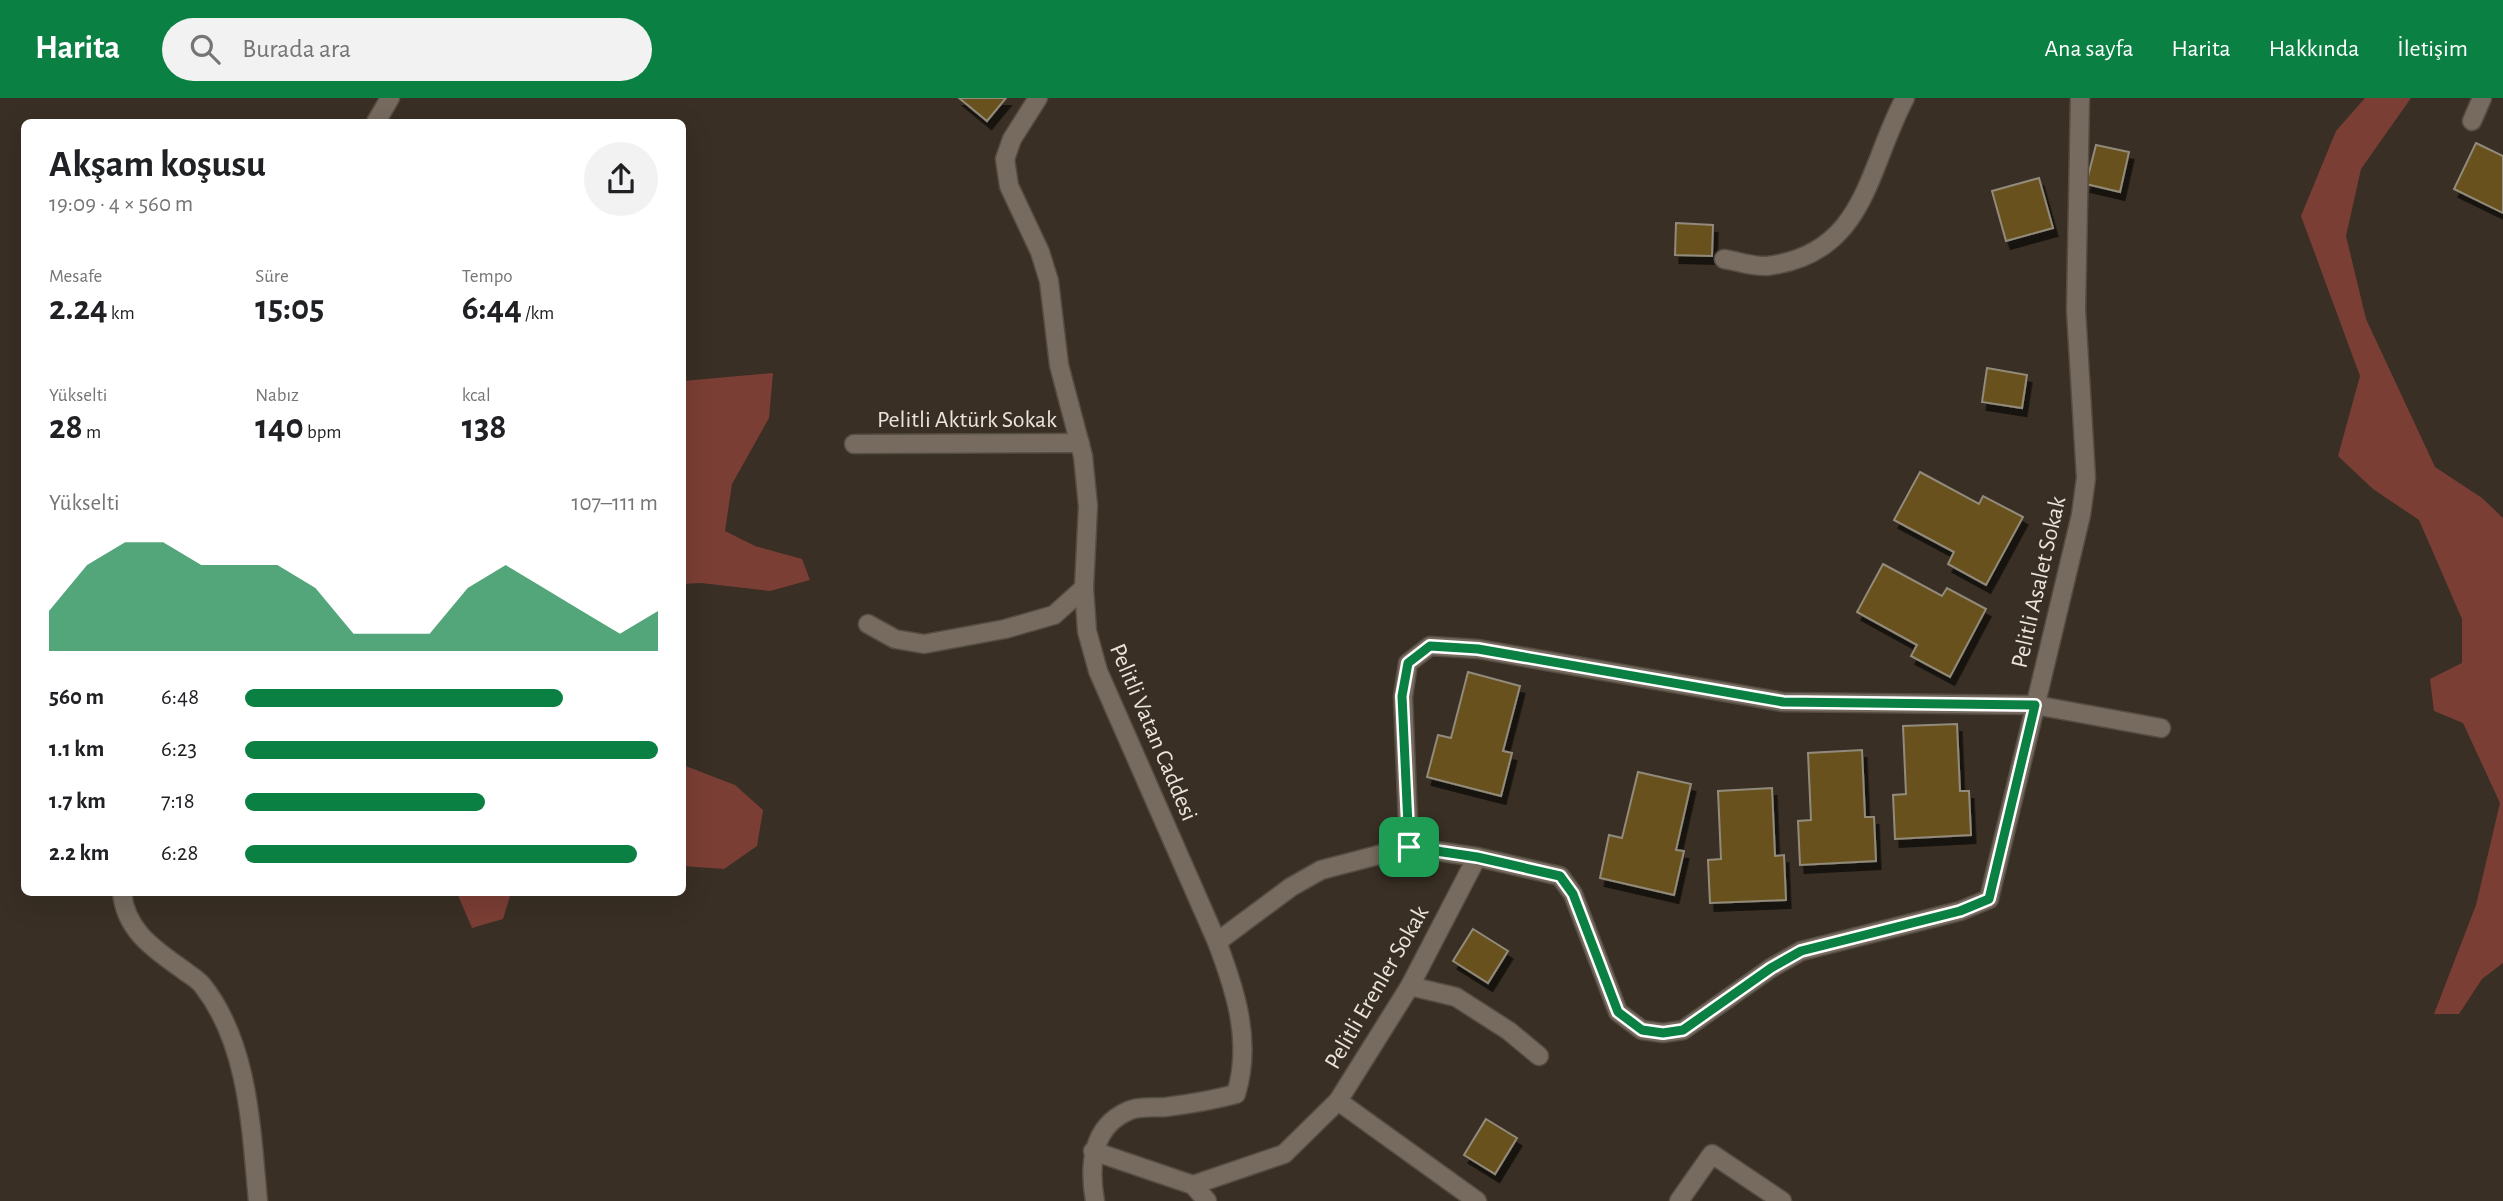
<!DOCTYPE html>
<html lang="tr">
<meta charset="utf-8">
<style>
body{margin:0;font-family:"Alegreya Sans",sans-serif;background:#f2f2f2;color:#202124;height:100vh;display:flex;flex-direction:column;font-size:26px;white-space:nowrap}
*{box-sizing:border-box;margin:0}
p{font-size:23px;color:#757577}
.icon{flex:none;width:38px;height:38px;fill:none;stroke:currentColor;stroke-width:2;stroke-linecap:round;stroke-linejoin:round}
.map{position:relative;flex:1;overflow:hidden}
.panel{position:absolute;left:21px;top:21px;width:665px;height:777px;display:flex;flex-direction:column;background:#fff;border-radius:10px;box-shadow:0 7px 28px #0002}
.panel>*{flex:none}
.pin{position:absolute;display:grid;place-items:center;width:60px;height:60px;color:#fff;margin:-30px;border-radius:14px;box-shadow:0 4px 10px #0006}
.round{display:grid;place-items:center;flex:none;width:74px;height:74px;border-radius:37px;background:#f2f2f2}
.headline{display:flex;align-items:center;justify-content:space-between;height:119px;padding:0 28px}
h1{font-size:38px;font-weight:600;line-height:52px}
.metrics{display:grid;grid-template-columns:repeat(3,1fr);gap:10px;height:119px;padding:7px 28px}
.metrics div{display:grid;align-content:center}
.metrics b{font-size:35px;font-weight:600}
.metrics small{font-size:19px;font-weight:400}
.metrics p{font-size:19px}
.chart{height:196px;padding:14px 28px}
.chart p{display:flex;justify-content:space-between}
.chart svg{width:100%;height:126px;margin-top:7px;fill:#0b8043;opacity:.7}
ul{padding:0 28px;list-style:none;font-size:23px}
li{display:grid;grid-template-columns:112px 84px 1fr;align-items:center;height:52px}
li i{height:18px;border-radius:9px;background:#0b8043}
header{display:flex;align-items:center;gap:42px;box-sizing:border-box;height:98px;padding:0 35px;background:#0b8043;color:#fff}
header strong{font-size:33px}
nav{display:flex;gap:38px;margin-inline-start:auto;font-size:24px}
.search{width:490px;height:63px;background:#f2f2f2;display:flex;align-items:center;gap:18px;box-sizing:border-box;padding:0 24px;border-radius:38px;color:#757577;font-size:26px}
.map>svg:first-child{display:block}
.green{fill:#7b3e35}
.building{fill:#67511d;stroke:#928b7b;stroke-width:2;filter:url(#shadow)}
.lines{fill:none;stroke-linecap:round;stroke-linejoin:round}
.minor-casing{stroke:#554c43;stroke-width:21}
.minor{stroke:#776b5f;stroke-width:18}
.route-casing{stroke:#fff;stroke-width:14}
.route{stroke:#0b8043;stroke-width:9}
.labels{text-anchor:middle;stroke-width:5;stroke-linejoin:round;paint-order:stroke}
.street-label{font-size:24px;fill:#ebe4dd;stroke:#392f24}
</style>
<header>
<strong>Harita</strong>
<div class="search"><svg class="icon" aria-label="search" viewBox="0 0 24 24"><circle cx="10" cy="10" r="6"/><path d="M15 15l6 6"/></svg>Burada ara</div>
<nav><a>Ana sayfa</a><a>Harita</a><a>Hakkında</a><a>İletişim</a></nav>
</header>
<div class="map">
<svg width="2503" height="1103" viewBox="0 0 2503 1103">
<defs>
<filter id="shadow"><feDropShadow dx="4.5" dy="8" stdDeviation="0" flood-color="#0009"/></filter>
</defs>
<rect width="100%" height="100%" fill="#392f24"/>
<g class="green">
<polygon points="2365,0 2411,0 2361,71 2346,138 2366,221 2435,369 2482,400 2503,420 2503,865 2482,881 2459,916 2434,916 2476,807 2500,705 2463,625 2434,613 2430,581 2462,565 2462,521 2419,422 2373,391 2338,358 2360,278 2301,118 2336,33"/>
<polygon points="773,275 769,320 732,386 725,433 755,448 802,461 810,482 770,493 701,485 683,486 683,283"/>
<polygon points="683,667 735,687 763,712 757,748 724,771 683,768"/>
<polygon points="457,795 511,795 503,821 472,830"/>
</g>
<g class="building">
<polygon points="959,0 1006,0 987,23"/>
<polygon points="2476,45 2503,58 2503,115 2454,91"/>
<polygon points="2096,47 2129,54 2120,94 2086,86"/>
<polygon points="2039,80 2053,130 2006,143 1992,93"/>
<polygon points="1676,125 1713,127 1712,158 1675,157"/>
<polygon points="1987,270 2027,277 2022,310 1982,304"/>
<polygon points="1920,374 1979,406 1983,398 2023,419 1986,487 1948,466 1954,454 1894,422"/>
<polygon points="1883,466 1942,498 1947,490 1986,511 1950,579 1911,558 1917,547 1857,514"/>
<polygon points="1468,574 1520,588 1503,653 1512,655 1501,698 1427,679 1438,637 1451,640"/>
<polygon points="1957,626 1960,693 1969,693 1971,737 1895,741 1893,697 1906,696 1903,628"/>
<polygon points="1862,652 1865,719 1874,719 1876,763 1800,767 1798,723 1811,722 1808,655"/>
<polygon points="1638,674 1691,686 1676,752 1684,753 1674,797 1600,780 1609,737 1622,740"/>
<polygon points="1772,690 1775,758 1784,757 1786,802 1710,805 1708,762 1721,761 1718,693"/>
<polygon points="1473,831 1508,853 1488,885 1453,863"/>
<polygon points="1486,1021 1517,1040 1495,1076 1464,1057"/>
</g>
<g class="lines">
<g class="minor-casing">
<g id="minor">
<path d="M1038,0L1012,41L1005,61L1009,88L1040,154L1049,183L1059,267L1083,358L1088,408L1084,490L1087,533L1098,573L1217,844C1236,894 1252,944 1236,996C1213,1002 1190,1006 1166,1009C1154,1010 1138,1008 1128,1013C1091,1029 1089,1069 1095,1103"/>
<polyline points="2472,23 2482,0"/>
<polyline points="376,24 390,0"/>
<path d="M1724,161C1737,163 1754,169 1767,168C1866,156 1867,71 1905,0"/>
<polyline points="854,346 1080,345"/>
<polyline points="868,526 895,541 924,546 1005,531 1054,517 1084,490"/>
<polyline points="1409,749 1403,599 1408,565 1430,548 1478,551 1783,604 2035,607 2161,630"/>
<path d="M122,794C125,832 154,851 182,871C188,876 198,881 203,888C249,947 251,1031 258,1103"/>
<polyline points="1217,844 1291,789 1321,772 1409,749 1477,759 1560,778 1573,796 1618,914 1642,932 1663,935 1683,932 1771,870 1801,853 1960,813 1989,801 2081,417 2086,380 2076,212 2080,0"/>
<polyline points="1410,888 1456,899 1509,933 1539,958"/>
<polyline points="1093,1053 1193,1087 1207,1103"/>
<polyline points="1193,1087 1284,1056 1338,1003"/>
<polyline points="1477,1103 1338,1003 1410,888 1477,759"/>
<polyline points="1679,1103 1712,1056 1782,1103"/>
</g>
</g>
<use href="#minor" class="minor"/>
</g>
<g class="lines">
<g class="route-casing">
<polygon id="route" points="1430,548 1478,551 1783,604 2035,607 1989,801 1960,813 1801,853 1771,870 1683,932 1663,935 1642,932 1618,914 1573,796 1560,778 1477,759 1409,749 1402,598 1408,565"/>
</g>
<use href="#route" class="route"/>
</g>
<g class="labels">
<g class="street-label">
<text x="967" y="329">Pelitli Aktürk Sokak</text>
<text transform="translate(2038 484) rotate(-77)" y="8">Pelitli Asalet Sokak</text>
<text transform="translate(1154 634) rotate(67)" y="8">Pelitli Vatan Caddesi</text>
<text transform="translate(1376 889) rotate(-60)" y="8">Pelitli Erenler Sokak</text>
</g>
</g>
</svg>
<div class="pin" style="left:1409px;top:749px;background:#1e9e55"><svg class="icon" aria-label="arrive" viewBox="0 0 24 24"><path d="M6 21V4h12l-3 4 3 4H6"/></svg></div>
<section class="panel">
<div class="headline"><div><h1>Akşam koşusu</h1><p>19:09 · 4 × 560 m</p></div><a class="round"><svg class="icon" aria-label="share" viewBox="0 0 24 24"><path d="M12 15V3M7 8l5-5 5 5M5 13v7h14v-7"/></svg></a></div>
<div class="metrics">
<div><p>Mesafe</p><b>2.24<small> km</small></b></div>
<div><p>Süre</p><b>15:05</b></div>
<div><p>Tempo</p><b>6:44<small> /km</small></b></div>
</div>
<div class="metrics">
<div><p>Yükselti</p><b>28<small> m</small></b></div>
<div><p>Nabız</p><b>140<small> bpm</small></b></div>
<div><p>kcal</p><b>138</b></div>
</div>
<div class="chart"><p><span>Yükselti</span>107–111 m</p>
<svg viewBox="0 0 160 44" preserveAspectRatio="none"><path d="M0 44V30L10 14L20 6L30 6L40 14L50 14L60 14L70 22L80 38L90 38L100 38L110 22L120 14L130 22L140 30L150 38L160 30V44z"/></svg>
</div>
<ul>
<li><b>560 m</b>6:48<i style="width:77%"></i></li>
<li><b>1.1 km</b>6:23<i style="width:100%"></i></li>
<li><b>1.7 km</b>7:18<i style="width:58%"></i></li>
<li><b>2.2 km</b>6:28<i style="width:95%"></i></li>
</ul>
</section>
</div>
